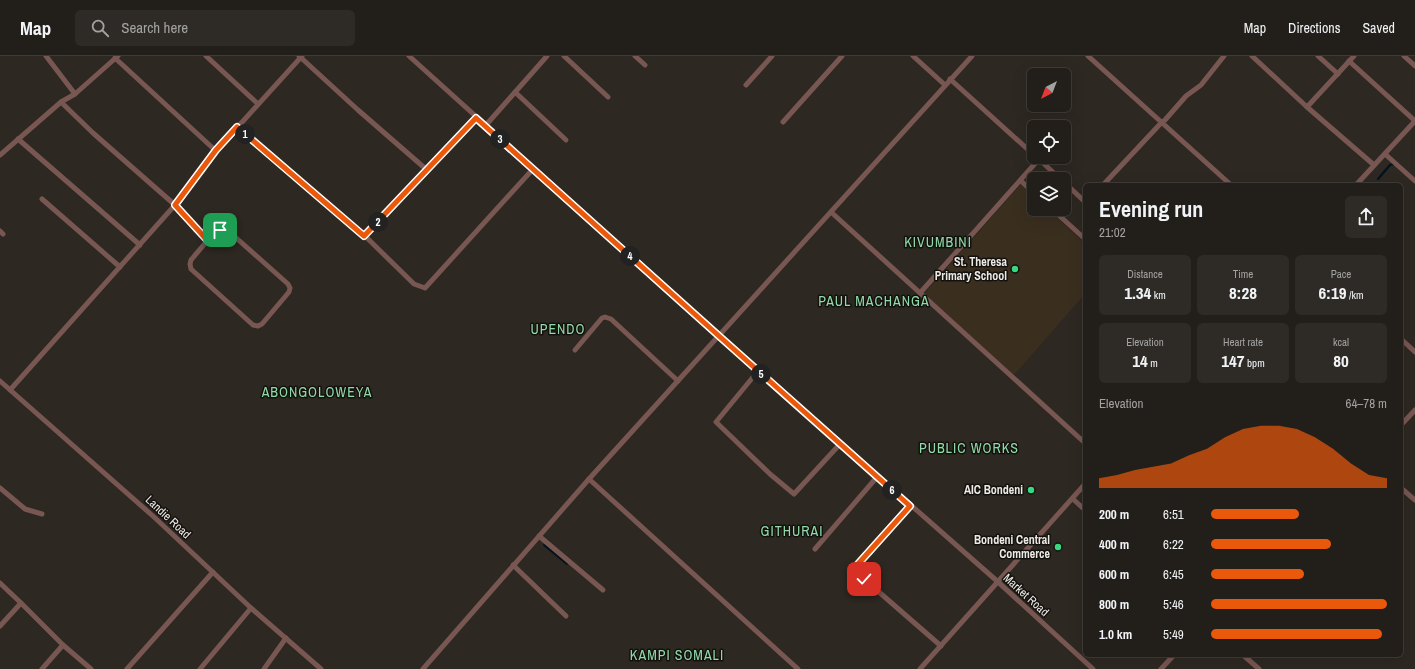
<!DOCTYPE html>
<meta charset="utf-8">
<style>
body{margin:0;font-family:"Archivo Narrow",sans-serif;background:#2e2b26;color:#f1f3f6;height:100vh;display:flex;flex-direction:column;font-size:15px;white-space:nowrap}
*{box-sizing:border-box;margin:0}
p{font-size:13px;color:#a2a2a2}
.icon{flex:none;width:22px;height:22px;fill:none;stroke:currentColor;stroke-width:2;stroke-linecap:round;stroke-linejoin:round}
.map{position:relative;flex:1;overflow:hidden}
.side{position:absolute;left:1083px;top:127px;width:320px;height:474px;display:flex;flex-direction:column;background:#221e19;border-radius:6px;box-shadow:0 4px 16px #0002,0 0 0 1px #3f3c38}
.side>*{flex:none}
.needle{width:26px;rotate:222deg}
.controls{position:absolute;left:1027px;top:12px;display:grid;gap:8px}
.controls a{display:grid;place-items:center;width:44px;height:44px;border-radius:6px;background:#221e19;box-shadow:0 4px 16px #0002,0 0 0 1px #3f3c38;font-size:20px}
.pin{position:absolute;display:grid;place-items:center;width:34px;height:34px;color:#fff;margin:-17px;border-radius:8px;box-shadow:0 2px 6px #0006}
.km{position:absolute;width:20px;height:20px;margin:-10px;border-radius:50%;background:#222;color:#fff;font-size:11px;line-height:20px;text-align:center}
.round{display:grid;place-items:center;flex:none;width:42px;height:42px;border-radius:6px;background:#2e2b26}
.head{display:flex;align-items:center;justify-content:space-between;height:68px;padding:0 16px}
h1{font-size:22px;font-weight:700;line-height:30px}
.metrics{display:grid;grid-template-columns:repeat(3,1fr);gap:6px;height:68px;padding:4px 16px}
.metrics div{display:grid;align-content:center;border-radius:6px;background:#2e2b26;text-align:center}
.metrics b{font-size:17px;font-weight:700}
.metrics small{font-size:11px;font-weight:400}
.metrics p{font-size:11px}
.chart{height:112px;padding:8px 16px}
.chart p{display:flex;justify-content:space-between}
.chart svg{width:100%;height:72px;margin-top:4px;fill:#ea580c;opacity:.7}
ul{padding:0 16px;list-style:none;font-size:13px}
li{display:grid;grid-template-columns:64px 48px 1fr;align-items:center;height:30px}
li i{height:10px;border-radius:5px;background:#ea580c}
header{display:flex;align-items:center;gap:24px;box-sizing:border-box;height:56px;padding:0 20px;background:#221e19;border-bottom:1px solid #3f3c38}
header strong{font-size:19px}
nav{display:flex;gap:22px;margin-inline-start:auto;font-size:14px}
.search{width:280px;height:36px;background:#2e2b26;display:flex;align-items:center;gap:10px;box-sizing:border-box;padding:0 14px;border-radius:6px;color:#a2a2a2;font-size:15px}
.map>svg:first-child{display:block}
.education{fill:#3a2e1f}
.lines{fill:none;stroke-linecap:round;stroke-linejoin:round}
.stream{stroke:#021120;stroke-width:2}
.street{stroke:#785652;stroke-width:5}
.route-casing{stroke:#fff;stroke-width:8}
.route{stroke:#ea580c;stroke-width:5}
.poi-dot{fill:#37d880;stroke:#13110e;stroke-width:1.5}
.labels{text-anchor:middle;stroke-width:3;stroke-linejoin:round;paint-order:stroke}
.poi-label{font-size:12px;font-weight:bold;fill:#ede9e5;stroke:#13110e;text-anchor:end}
.street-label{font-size:12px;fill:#ede9e5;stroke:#13110e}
.quarter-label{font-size:14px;letter-spacing:1px;fill:#91d9a8;stroke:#13110e}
</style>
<header>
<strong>Map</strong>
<div class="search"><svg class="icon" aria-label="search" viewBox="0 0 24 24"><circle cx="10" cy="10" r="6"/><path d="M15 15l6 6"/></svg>Search here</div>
<nav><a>Map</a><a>Directions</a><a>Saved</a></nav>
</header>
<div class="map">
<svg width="1415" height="613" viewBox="0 0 1415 613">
<rect width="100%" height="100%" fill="#2d2821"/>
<polygon class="education" points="1021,128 1034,140 1034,153 1048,153 1085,188 1085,238 1014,319 924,238"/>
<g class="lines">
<g class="stream">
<polyline points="1378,123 1390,109 1394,108"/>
<polyline points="544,489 567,508"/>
</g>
<g class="street">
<polyline points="46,0 75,38"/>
<polyline points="206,0 258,48"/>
<polyline points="299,0 358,54 427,114"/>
<polyline points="409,0 719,280 997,525 1093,613"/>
<polyline points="564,0 608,41"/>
<polyline points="635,0 645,9"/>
<polyline points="913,0 945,29"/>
<polyline points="1088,0 1231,129"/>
<polyline points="1252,0 1307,51 1374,109"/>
<polyline points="1318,0 1338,18"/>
<polyline points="1404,0 1415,10"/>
<polyline points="115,2 216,95"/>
<polyline points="1349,5 1415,65"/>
<polyline points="950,23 1034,99"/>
<polyline points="746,29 772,0"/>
<polyline points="515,36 566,84"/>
<polyline points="61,46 93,77 175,149 208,185"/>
<polyline points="1307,51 1354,0"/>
<polyline points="783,66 842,0"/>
<polyline points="486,69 547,0"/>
<polyline points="237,71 365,180 414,228 425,232 533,113"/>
<polyline points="18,83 140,189"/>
<polyline points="1385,98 1415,125"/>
<polyline points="0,99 61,46 75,38 118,0"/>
<polyline points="1038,102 1060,123"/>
<polyline points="1021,125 1034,137"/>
<polyline points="1064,126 1085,146"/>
<polyline points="1103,129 1162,66 1165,64 1186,40 1201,29 1224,0"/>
<polyline points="1356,129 1415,65"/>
<polyline points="42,143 120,211"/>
<polyline points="1052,153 1085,183"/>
<polyline points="831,156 1085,387"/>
<path d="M225,172L288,228L290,232L289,236L262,268L258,270L253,269L191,213L190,208L191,204C199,195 213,175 225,172Z"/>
<polyline points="0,175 3,178"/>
<polyline points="365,180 476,62"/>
<polyline points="920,237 1039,103"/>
<polyline points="1401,283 1415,296"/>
<polyline points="575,294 602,262 605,261 611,263 678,325"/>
<polyline points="758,315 716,366 770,418 794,438 840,388"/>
<polyline points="0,325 154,461 251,552 321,613"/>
<polyline points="10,334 175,149 216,95 302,0"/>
<polyline points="1401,369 1415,354"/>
<polyline points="589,423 798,613"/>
<polyline points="0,432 25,453 42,458"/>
<polyline points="1401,432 1415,444"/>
<polyline points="1073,443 1085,454"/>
<polyline points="911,450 858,508 857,514 864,523 941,590"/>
<polyline points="539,480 603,534"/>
<polyline points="815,493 877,421"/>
<polyline points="513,509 566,560"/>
<polyline points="0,527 21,547 0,570"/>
<polyline points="21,547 63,589 91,613"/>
<polyline points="1243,599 1259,613"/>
<polyline points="42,613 63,589"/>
<polyline points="127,613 213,516"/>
<polyline points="200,613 251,552"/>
<polyline points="264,613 286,582"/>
<polyline points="423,613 589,423 972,0"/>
<polyline points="920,613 1085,428"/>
<polyline points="1161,613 1174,599"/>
</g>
</g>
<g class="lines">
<g class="route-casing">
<polyline id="route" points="220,174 208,185 175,149 216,94 237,71 364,180 476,62 719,280 910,450 858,508 857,514 864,523"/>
</g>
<use href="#route" class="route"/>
</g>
<g class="poi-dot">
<circle cx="1015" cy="213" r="4"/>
<circle cx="1031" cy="434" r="4"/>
<circle cx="1058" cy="491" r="4"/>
</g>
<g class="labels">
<g class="poi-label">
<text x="1007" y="210">St. Theresa<tspan x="1007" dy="14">Primary School</tspan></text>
<text x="1023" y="438">AIC Bondeni</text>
<text x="1050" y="488">Bondeni Central<tspan x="1050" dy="14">Commerce</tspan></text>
</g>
<g class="street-label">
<text transform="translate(168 461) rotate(43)" y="4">Landie Road</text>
<text transform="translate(1026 539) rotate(42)" y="4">Market Road</text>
</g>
<g class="quarter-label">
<text x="938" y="191">KIVUMBINI</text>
<text x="874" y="250">PAUL MACHANGA</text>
<text x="558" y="278">UPENDO</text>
<text x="317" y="341">ABONGOLOWEYA</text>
<text x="969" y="397">PUBLIC WORKS</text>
<text x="792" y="480">GITHURAI</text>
<text x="677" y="604">KAMPI SOMALI</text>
</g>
</g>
</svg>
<div class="controls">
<a><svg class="needle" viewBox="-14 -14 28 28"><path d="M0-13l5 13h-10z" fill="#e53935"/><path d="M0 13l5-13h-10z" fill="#a2a2a2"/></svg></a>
<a><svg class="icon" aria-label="locate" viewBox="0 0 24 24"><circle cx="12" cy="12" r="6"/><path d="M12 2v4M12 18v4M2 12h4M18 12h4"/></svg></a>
<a><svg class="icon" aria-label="layers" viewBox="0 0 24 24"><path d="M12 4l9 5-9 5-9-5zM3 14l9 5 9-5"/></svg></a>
</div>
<div class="pin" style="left:220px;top:174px;background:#1e9e55"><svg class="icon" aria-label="arrive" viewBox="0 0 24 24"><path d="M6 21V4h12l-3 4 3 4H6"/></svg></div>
<div class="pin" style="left:864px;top:523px;background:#d93025"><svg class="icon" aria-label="check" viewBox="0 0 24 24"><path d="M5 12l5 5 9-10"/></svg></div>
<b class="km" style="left:245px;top:78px">1</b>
<b class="km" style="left:378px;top:166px">2</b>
<b class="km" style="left:500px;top:83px">3</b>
<b class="km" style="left:630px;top:200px">4</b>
<b class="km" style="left:761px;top:318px">5</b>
<b class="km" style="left:892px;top:434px">6</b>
<section class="side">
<div class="head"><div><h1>Evening run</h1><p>21:02</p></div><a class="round"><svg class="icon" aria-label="share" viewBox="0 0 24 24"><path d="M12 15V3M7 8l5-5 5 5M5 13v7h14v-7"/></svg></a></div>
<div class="metrics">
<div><p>Distance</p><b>1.34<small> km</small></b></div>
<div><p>Time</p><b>8:28</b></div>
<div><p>Pace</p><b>6:19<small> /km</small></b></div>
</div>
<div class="metrics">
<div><p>Elevation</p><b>14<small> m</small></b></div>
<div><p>Heart rate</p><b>147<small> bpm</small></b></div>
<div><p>kcal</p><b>80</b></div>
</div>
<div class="chart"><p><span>Elevation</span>64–78 m</p>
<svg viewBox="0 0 160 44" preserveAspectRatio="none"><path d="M0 44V38L10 36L20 33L30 31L40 29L50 24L60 20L70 13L80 8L90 6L100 6L110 8L120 13L130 20L140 29L150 36L160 38V44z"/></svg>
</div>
<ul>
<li><b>200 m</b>6:51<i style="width:50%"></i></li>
<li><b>400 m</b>6:22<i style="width:68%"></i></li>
<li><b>600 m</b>6:45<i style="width:53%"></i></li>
<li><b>800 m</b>5:46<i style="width:100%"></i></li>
<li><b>1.0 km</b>5:49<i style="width:97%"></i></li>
</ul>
</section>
</div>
